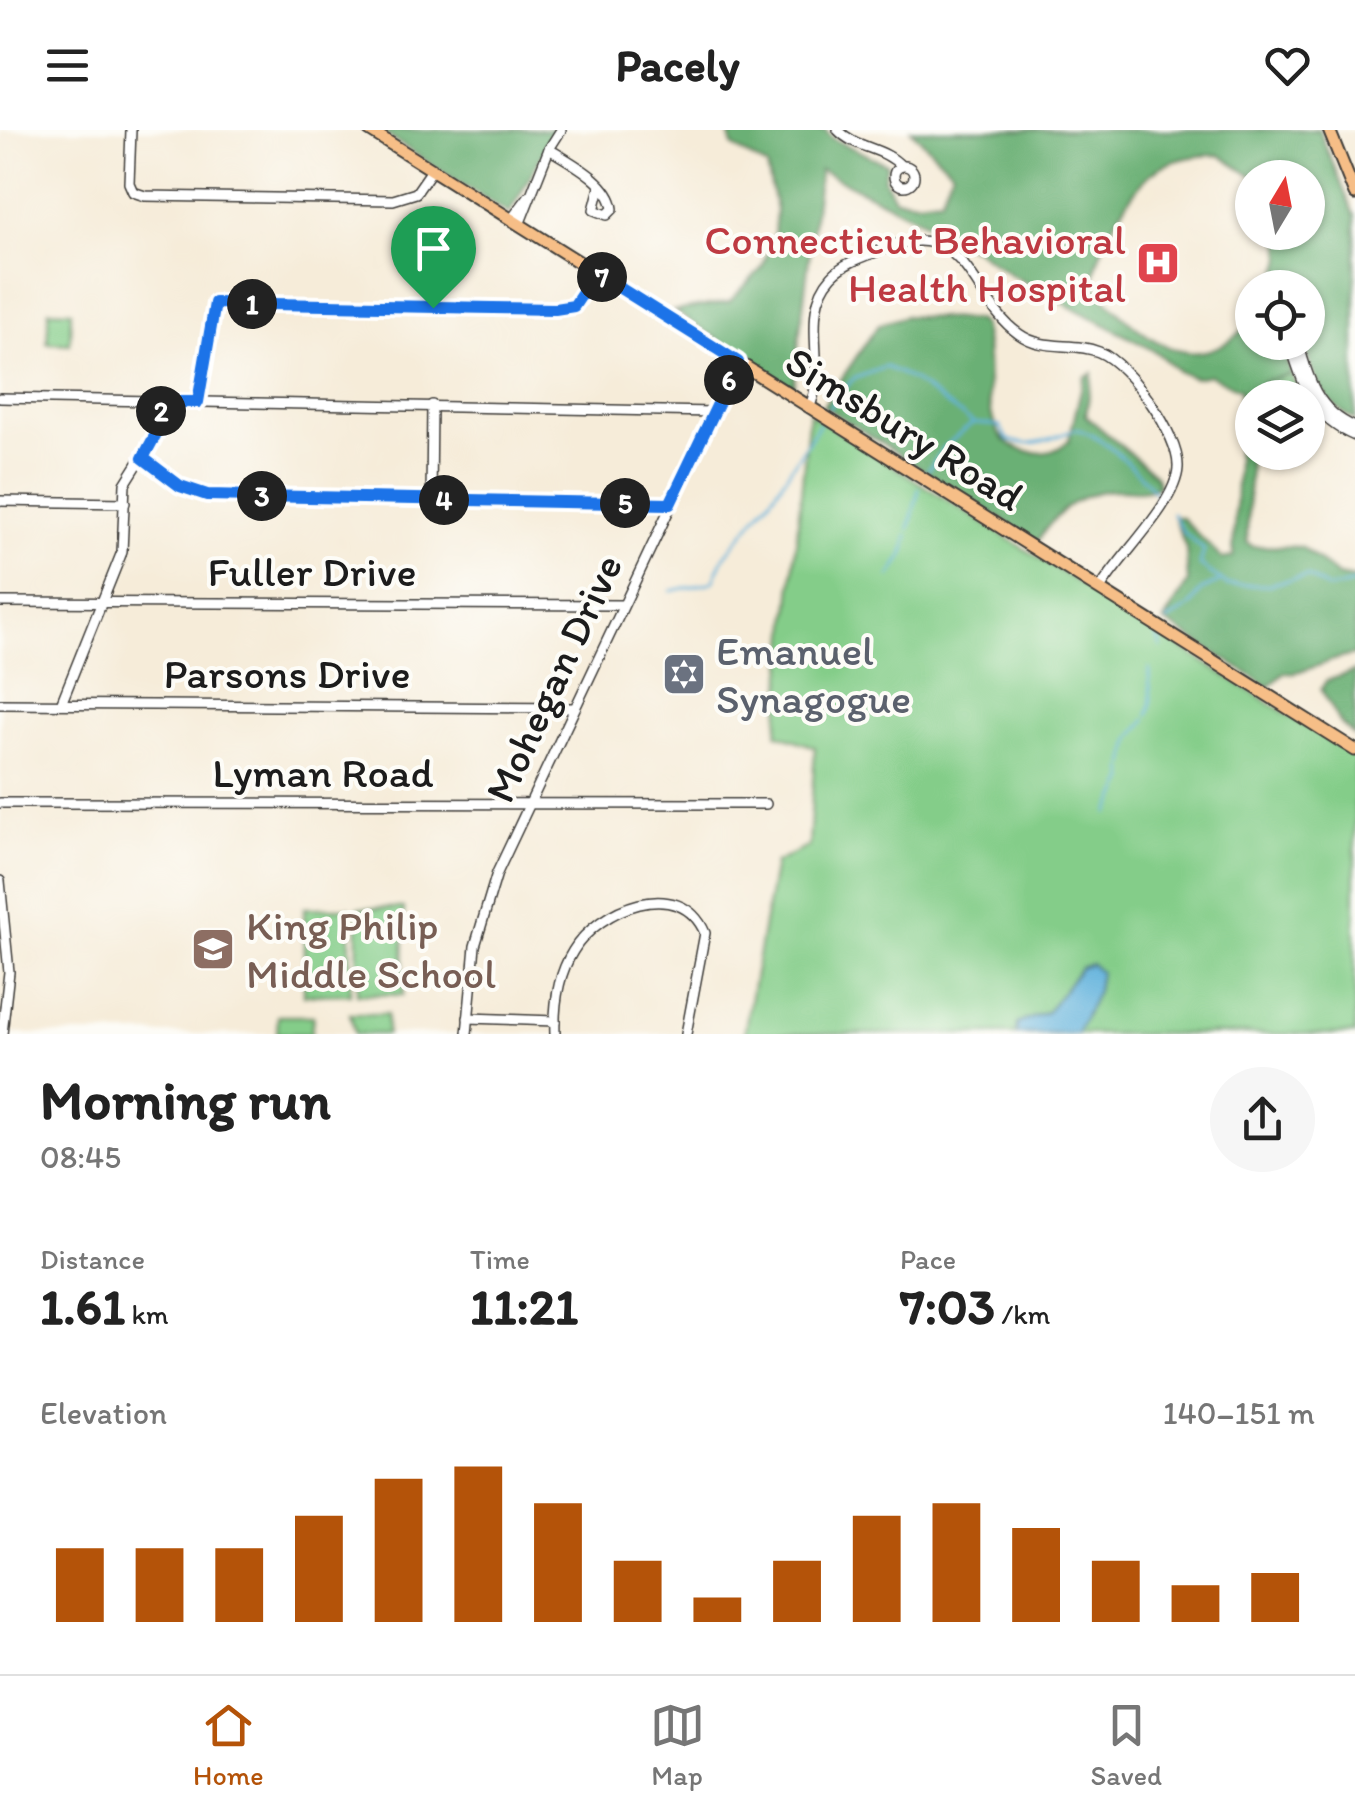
<!DOCTYPE html>
<meta charset="utf-8">
<style>
body{margin:0;font-family:Itim,sans-serif;background:#f6f6f6;color:#222;height:100vh;display:flex;flex-direction:column;font-size:38px;white-space:nowrap}
*{box-sizing:border-box;margin:0}
p{font-size:32px;color:#767676}
.icon{flex:none;width:55px;height:55px;fill:none;stroke:currentColor;stroke-width:2;stroke-linecap:round;stroke-linejoin:round}
.map{position:relative;height:904px;overflow:hidden}
.sheet{display:flex;flex-direction:column;background:#fff;flex:1}
.sheet>*{flex:none}
.needle{width:65px;rotate:10deg}
.fabs{position:absolute;left:1235px;top:30px;display:grid;gap:20px}
.fabs a{display:grid;place-items:center;width:90px;height:90px;border-radius:50%;background:#fff;box-shadow:0 2px 8px #0004;font-size:50px}
.pin{position:absolute;display:grid;place-items:center;width:85px;height:85px;color:#fff;margin:-102px -42px;border-radius:50% 50% 50% 0;rotate:-45deg;box-shadow:0 0 10px #0007}
.pin .icon{rotate:45deg}
.km{position:absolute;width:50px;height:50px;margin:-25px;border-radius:50%;background:#222;color:#fff;font-size:28px;line-height:50px;text-align:center}
.round{display:grid;place-items:center;flex:none;width:105px;height:105px;border-radius:52px;background:#f6f6f6}
.headline{display:flex;align-items:center;justify-content:space-between;height:170px;padding:0 40px}
h1{font-size:55px;font-weight:700;line-height:75px}
.figures{display:grid;grid-template-columns:repeat(3,1fr);gap:15px;height:170px;padding:10px 40px}
.figures div{display:grid;align-content:center}
.figures b{font-size:50px;font-weight:700}
.figures small{font-size:28px;font-weight:400}
.figures p{font-size:28px}
.chart{height:280px;padding:20px 40px}
.chart p{display:flex;justify-content:space-between}
.chart svg{width:100%;height:180px;margin-top:10px;stroke:#b45309;stroke-width:6}
header{display:flex;justify-content:space-between;align-items:center;height:130px;padding:0 40px;background:#fff;font-size:45px;font-weight:700}
.menu{display:flex;justify-content:space-around;align-items:center;height:140px;border-top:2px solid #e0e0e0;background:#fff;font-size:28px;color:#767676}
.menu a{display:grid;justify-items:center;gap:5px}
.menu .selected{color:#b45309}
.map>svg:first-child{display:block}
.green{fill:#84cd89;stroke:#507452;stroke-width:2.5}
.forest{fill:#6bb075;stroke:#446648;stroke-width:2.5}
.water{fill:#63b3dd;stroke:#40687c;stroke-width:2.5}
.lines{fill:none;stroke-linecap:round;stroke-linejoin:round}
.stream{stroke:#63b3dd;stroke-width:2.5}
.minor-casing{stroke:#3d3b38;stroke-width:12}
.major-casing{stroke:#3d3b38;stroke-width:15}
.minor{stroke:#fff;stroke-width:9}
.major{stroke:#f6be87;stroke-width:11}
.route-casing{stroke:#fff;stroke-width:20}
.route{stroke:#1a73e8;stroke-width:12}
.labels{text-anchor:middle;stroke-width:8;stroke-linejoin:round;paint-order:stroke}
.health-label{font-size:42px;fill:#be3a42;stroke:#fdfcf7;text-anchor:end}
.street-label{font-size:42px;fill:#1c1c1c;stroke:#fdfcf7}
.worship-label{font-size:42px;fill:#5b616d;stroke:#fdfcf7;text-anchor:start}
.education-label{font-size:42px;fill:#785e54;stroke:#fdfcf7;text-anchor:start}
</style>
<header><svg class="icon" aria-label="menu" viewBox="0 0 24 24"><path d="M4 6h16M4 12h16M4 18h16"/></svg>Pacely<svg class="icon" aria-label="heart" viewBox="0 0 24 24"><path d="M12 20l-8-8c-3-5 5-10 8-4 3-6 11-1 8 4z"/></svg></header>
<div class="map">
<svg width="1355" height="904" viewBox="0 0 1355 904">
<rect width="100%" height="100%" fill="#fdfcf7"/>
<filter id="ink" filterUnits="userSpaceOnUse"><feTurbulence type="fractalNoise" baseFrequency=".01" numOctaves="2"/><feDisplacementMap in="SourceGraphic" scale="20" xChannelSelector="R" yChannelSelector="G"/><feConvolveMatrix kernelMatrix="1 2 1 2 8 2 1 2 1" color-interpolation-filters="sRGB"/></filter>
<filter id="wash" filterUnits="userSpaceOnUse"><feTurbulence type="fractalNoise" baseFrequency=".0048" numOctaves="4" result="noise"/><feDisplacementMap in="SourceGraphic" scale="40" xChannelSelector="R" yChannelSelector="G"/><feGaussianBlur stdDeviation="2.25" result="paint"/><feColorMatrix in="noise" values="0 0 0 0 0 0 0 0 0 0 0 0 0 0 0 0 0 1.4 0 .05"/><feComposite in="paint" operator="in"/></filter>
<g filter="url(#wash)">
<rect width="100%" height="100%" fill="#f6ecd9"/>
<g class="green">
<polygon points="49,180 71,181 70,214 47,213"/>
<polygon points="1291,244 1301,267 1257,268 1264,251"/>
<polygon points="809,283 1355,627 1355,904 744,904 775,733 809,716 815,617 777,604"/>
<polygon points="304,778 350,778 350,864 304,865"/>
<polygon points="358,778 404,778 403,865 357,864"/>
<polygon points="350,884 387,884 387,904 355,904"/>
<polygon points="278,886 313,886 311,904 277,904"/>
</g>
<g class="forest">
<polygon points="378,0 556,0 509,84"/>
<path d="M729,0H825L833,9L887,34L884,49L894,68L917,71L941,68L952,41L911,0H1319L1355,87V291C1324,273 1312,246 1303,213L1308,212V158L1274,157L1282,128L1280,103L1308,102V48L1253,47L1219,25C1196,25 1173,28 1153,42C1133,55 1087,131 1096,155C1100,167 1113,175 1121,184C1167,227 1206,240 1252,191V212L1282,213L1291,244L1264,251L1252,268L1247,412L1252,416L1302,417L1338,446L1355,449V525C1329,528 1310,543 1284,543L1269,557L1164,491L1188,452L1186,419L1174,387H1181L1222,429L1233,427L1240,260L1210,245L1194,248L1179,242L1156,222L1011,145L974,119L937,103L930,95L820,40L793,258L674,181L729,172L762,138L774,104L776,80L767,37L732,16Z"/>
<path d="M905,186L977,190L982,195C996,237 971,315 1032,322C1047,324 1058,321 1069,310L1084,247L1092,243L1086,286L1155,345L1159,356C1143,363 1137,361 1121,360C1082,358 1056,381 1037,412L823,276L878,195Z"/>
<polygon points="1355,541 1355,607 1341,594 1321,559 1326,551"/>
</g>
<polygon class="water" points="1091,834 1100,842 1097,861 1077,904 1016,904 1017,894 1047,882 1080,838"/>
<g class="lines">
<g class="stream">
<path d="M829,278L853,249L885,237C920,249 942,275 973,292"/>
<path d="M928,340L945,316L973,293L1000,296L1007,309C1030,320 1055,307 1076,299C1101,305 1144,345 1157,366"/>
<polyline points="1172,383 1183,402 1204,420 1200,435 1227,455 1266,455 1307,446 1329,459 1355,453"/>
<polyline points="909,399 919,359"/>
<polyline points="890,447 904,424 908,405"/>
<polyline points="671,461 713,452 724,427 775,363 820,293"/>
<polyline points="1167,491 1190,477 1201,460 1219,452"/>
<polyline points="1157,505 1161,518"/>
<path d="M1148,585C1154,568 1148,554 1149,538"/>
<polyline points="1125,634 1132,607 1146,590"/>
<polyline points="1109,683 1126,649 1124,638"/>
</g>
</g>
</g>
<g filter="url(#ink)">
<g class="lines">
<g class="minor-casing">
<g id="minor">
<polyline points="131,0 129,53 133,62 145,66 393,70 416,63 432,40"/>
<path d="M838,0C856,19 884,17 901,36"/>
<path d="M549,19C570,32 610,52 613,79L607,85L594,80L600,57"/>
<circle cx="904" cy="46" r="10"/>
<polyline points="511,90 529,66"/>
<polyline points="519,95 549,19 561,0"/>
<polyline points="1252,166 1252,167"/>
<path d="M1289,212C1304,254 1310,287 1355,306"/>
<path d="M1298,212C1308,249 1317,281 1355,297"/>
<polyline points="0,268 713,282"/>
<polyline points="199,272 215,173 555,179 574,176 596,143"/>
<path d="M809,278C829,236 798,183 832,146C846,131 867,126 886,118C968,86 970,170 1019,204C1044,222 1073,211 1099,222C1129,234 1180,306 1178,338C1176,374 1120,425 1100,459"/>
<polyline points="143,328 180,356 207,365 670,374"/>
<polyline points="431,369 432,275"/>
<polyline points="0,371 125,373"/>
<polyline points="0,472 623,475"/>
<polyline points="0,574 574,578"/>
<polyline points="61,574 122,422 125,354 157,303 163,272"/>
<polyline points="0,673 766,674"/>
<polyline points="0,751 9,842 2,904"/>
<polyline points="468,888 555,891"/>
<polyline points="467,904 475,816 497,743 739,232"/>
<path d="M555,904C554,876 558,845 573,821C598,779 680,744 705,803L686,904"/>
</g>
</g>
<g class="major-casing">
<g id="major">
<polyline points="369,0 1355,620"/>
<polyline points="1329,0 1355,64"/>
</g>
</g>
<use href="#minor" class="minor"/>
<use href="#major" class="major"/>
</g>
</g>
<g class="lines" filter="url(#ink)">
<g class="route-casing">
<polygon id="route" points="596,143 738,232 670,374 207,365 180,356 143,328 157,302 163,272 198,272 215,173 555,179 574,176"/>
</g>
<use href="#route" class="route"/>
</g>
<defs>
<g id="hospital-square" transform="scale(2.25)"><rect x="-9" y="-9" width="18" height="18" rx="4" fill="#e0444e" stroke="#fdfcf7"/><path d="M-5-5h3v3.5h4V-5h3V5h-3V1.5h-4V5h-3Z" fill="#fff"/></g>
<g id="synagogue-square" transform="scale(2.25)"><rect x="-9" y="-9" width="18" height="18" rx="4" fill="#6b7280" stroke="#fdfcf7"/><path d="M0-6.5L5.6 3.2H-5.6ZM0 6.5L5.6-3.2H-5.6Z" fill="#fff"/></g>
<g id="school-square" transform="scale(2.25)"><rect x="-9" y="-9" width="18" height="18" rx="4" fill="#8d6e63" stroke="#fdfcf7"/><path d="M0-5L7-2L0 1L-7-2ZM-4 1L0 2.5L4 1V4Q0 6-4 4Z" fill="#fff"/></g>
</defs>
<g fill-rule="evenodd">
<use href="#hospital-square" x="1158" y="133"/>
<use href="#synagogue-square" x="684" y="544"/>
<use href="#school-square" x="213" y="819"/>
</g>
<g class="labels">
<g class="health-label">
<text x="1126" y="124">Connecticut Behavioral<tspan x="1126" dy="48">Health Hospital</tspan></text>
</g>
<g class="street-label">
<text transform="translate(905 298) rotate(32)" y="15">Simsbury Road</text>
<text x="312" y="456">Fuller Drive</text>
<text x="287" y="558">Parsons Drive</text>
<text transform="translate(553 548) rotate(-65)" y="15">Mohegan Drive</text>
<text x="323" y="657">Lyman Road</text>
</g>
<g class="worship-label">
<text x="716" y="535">Emanuel<tspan x="716" dy="48">Synagogue</tspan></text>
</g>
<g class="education-label">
<text x="246" y="810">King Philip<tspan x="246" dy="48">Middle School</tspan></text>
</g>
</g>
</svg>
<div class="fabs">
<a><svg class="needle" viewBox="-14 -14 28 28"><path d="M0-13l5 13h-10z" fill="#e53935"/><path d="M0 13l5-13h-10z" fill="#767676"/></svg></a>
<a><svg class="icon" aria-label="locate" viewBox="0 0 24 24"><circle cx="12" cy="12" r="6"/><path d="M12 2v4M12 18v4M2 12h4M18 12h4"/></svg></a>
<a><svg class="icon" aria-label="layers" viewBox="0 0 24 24"><path d="M12 4l9 5-9 5-9-5zM3 14l9 5 9-5"/></svg></a>
</div>
<div class="pin" style="left:433px;top:178px;background:#1e9e55"><svg class="icon" aria-label="arrive" viewBox="0 0 24 24"><path d="M6 21V4h12l-3 4 3 4H6"/></svg></div>
<b class="km" style="left:252px;top:174px">1</b>
<b class="km" style="left:161px;top:281px">2</b>
<b class="km" style="left:262px;top:366px">3</b>
<b class="km" style="left:444px;top:370px">4</b>
<b class="km" style="left:625px;top:373px">5</b>
<b class="km" style="left:729px;top:250px">6</b>
<b class="km" style="left:602px;top:147px">7</b>
</div>
<section class="sheet">
<div class="headline"><div><h1>Morning run</h1><p>08:45</p></div><a class="round"><svg class="icon" aria-label="share" viewBox="0 0 24 24"><path d="M12 15V3M7 8l5-5 5 5M5 13v7h14v-7"/></svg></a></div>
<div class="figures">
<div><p>Distance</p><b>1.61<small> km</small></b></div>
<div><p>Time</p><b>11:21</b></div>
<div><p>Pace</p><b>7:03<small> /km</small></b></div>
</div>
<div class="chart"><p><span>Elevation</span>140–151 m</p>
<svg viewBox="0 0 160 44" preserveAspectRatio="none"><path d="M5 44V26M15 44V26M25 44V26M35 44V18M45 44V9M55 44V6M65 44V15M75 44V29M85 44V38M95 44V29M105 44V18M115 44V15M125 44V21M135 44V29M145 44V35M155 44V32"/></svg>
</div>
</section>
<nav class="menu">
<a class="selected"><svg class="icon" aria-label="home" viewBox="0 0 24 24"><path d="M3 11l9-7 9 7M6 9v11h12V9"/></svg>Home</a>
<a><svg class="icon" aria-label="map" viewBox="0 0 24 24"><path d="M3 6l6-2 6 2 6-2v14l-6 2-6-2-6 2zM9 4v14M15 6v14"/></svg>Map</a>
<a><svg class="icon" aria-label="saved" viewBox="0 0 24 24"><path d="M7 4h10v16l-5-4-5 4z"/></svg>Saved</a>
</nav>
